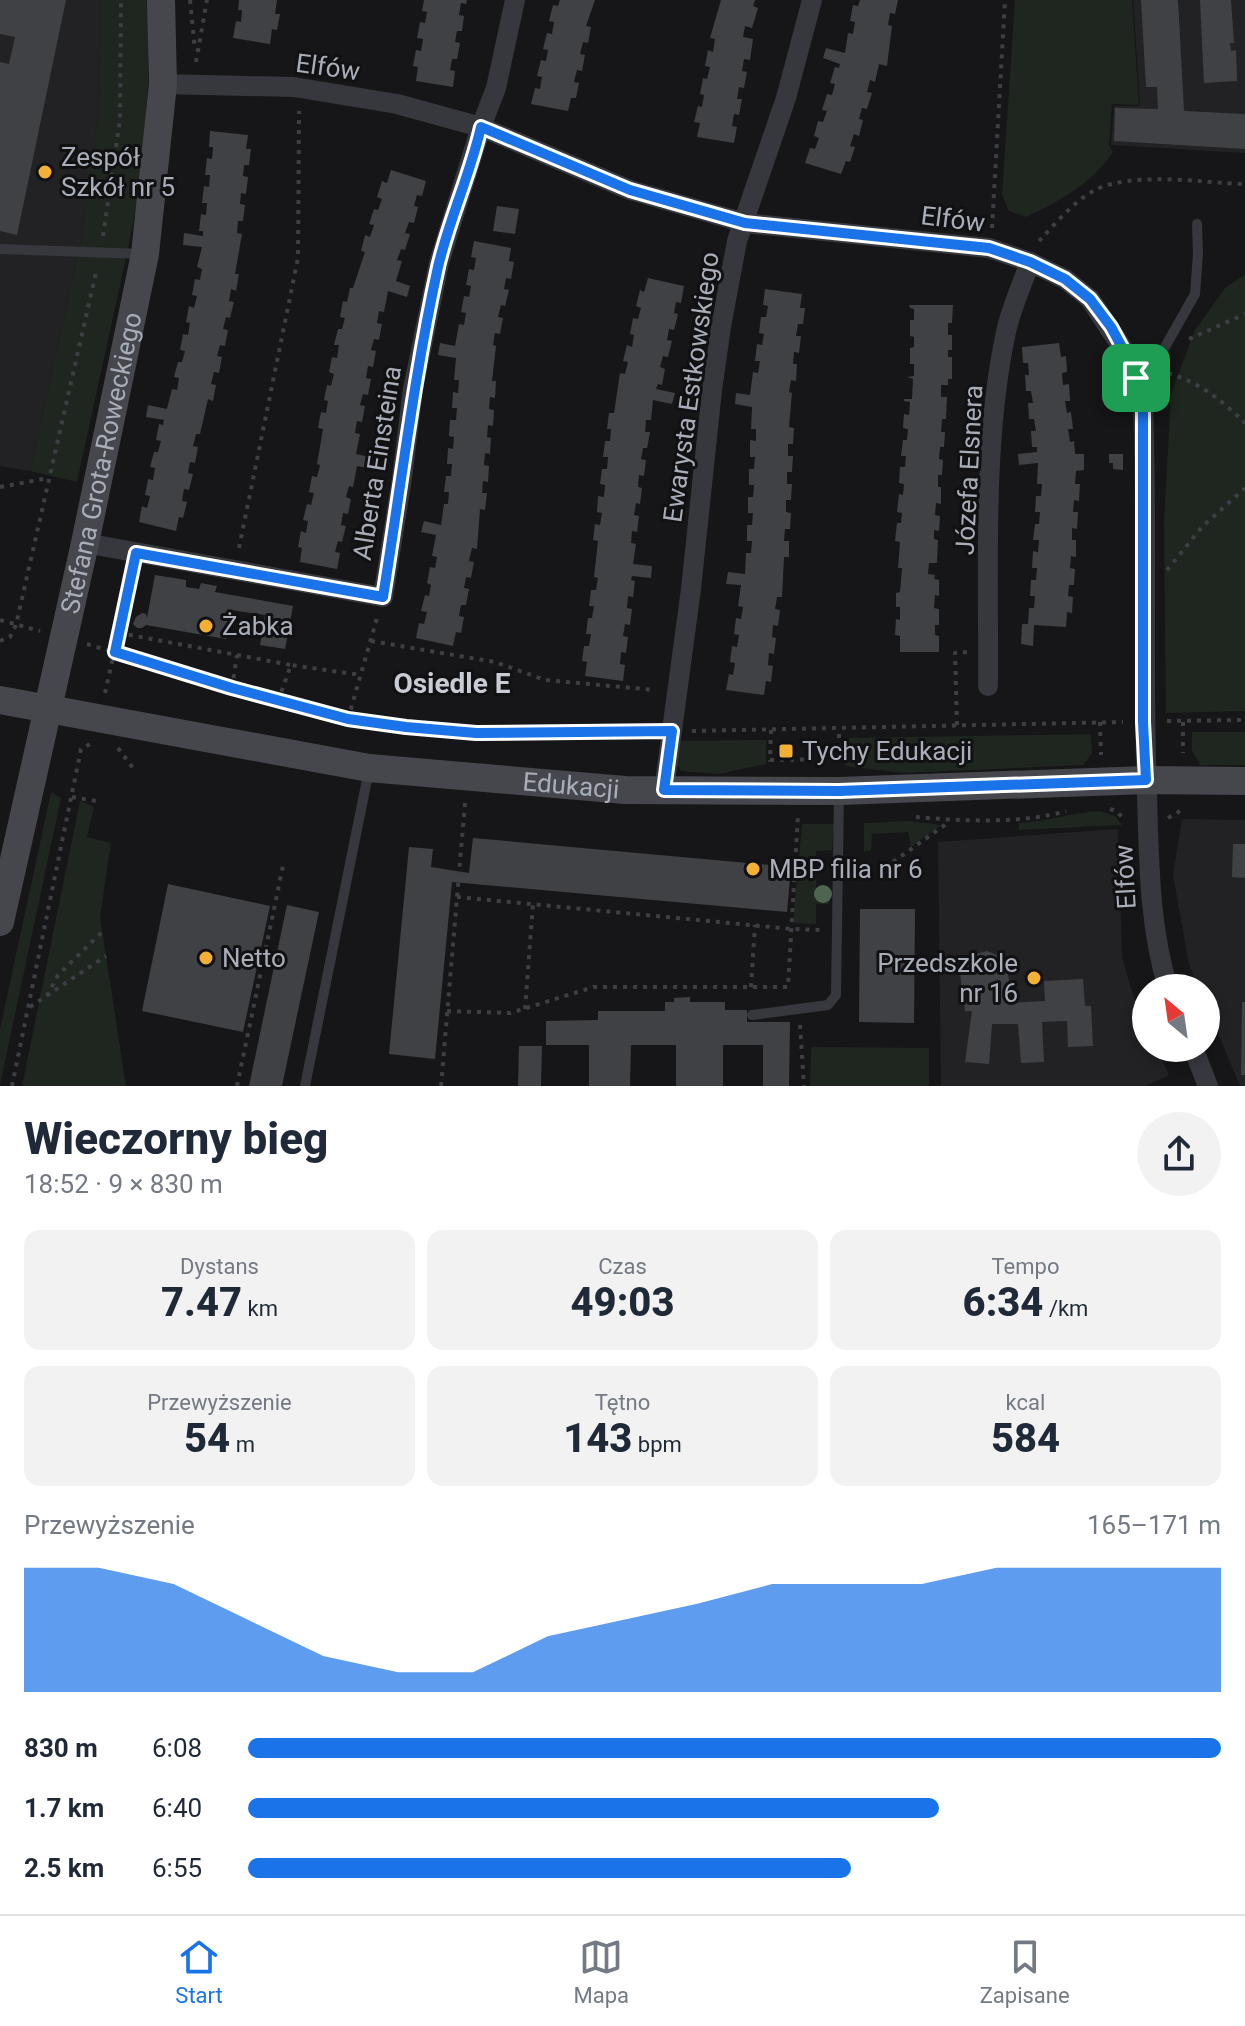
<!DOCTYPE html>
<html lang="pl">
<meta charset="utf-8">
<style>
body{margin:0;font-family:Roboto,sans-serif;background:#f2f2f3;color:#1f2937;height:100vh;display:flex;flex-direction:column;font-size:30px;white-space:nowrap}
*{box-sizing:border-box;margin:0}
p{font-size:26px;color:#747a83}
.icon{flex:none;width:44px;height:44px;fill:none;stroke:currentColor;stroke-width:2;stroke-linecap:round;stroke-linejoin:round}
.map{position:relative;height:1086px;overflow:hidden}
.drawer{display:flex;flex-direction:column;background:#fff;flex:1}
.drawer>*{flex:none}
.needle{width:52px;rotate:331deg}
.fabs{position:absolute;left:1132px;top:974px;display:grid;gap:16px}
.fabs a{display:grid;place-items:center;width:88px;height:88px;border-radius:50%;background:#fff;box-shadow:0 4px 12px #0003;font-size:40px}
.pin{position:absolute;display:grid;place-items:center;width:68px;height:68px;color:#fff;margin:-34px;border-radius:16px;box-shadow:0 4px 12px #0006}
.round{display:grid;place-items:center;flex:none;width:84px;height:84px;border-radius:42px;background:#f2f2f3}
.headline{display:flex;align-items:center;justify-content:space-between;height:136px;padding:0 24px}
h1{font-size:44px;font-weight:800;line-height:60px}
.stats{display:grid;grid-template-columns:repeat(3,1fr);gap:12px;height:136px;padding:8px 24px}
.stats div{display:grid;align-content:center;border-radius:16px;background:#f2f2f3;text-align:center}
.stats b{font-size:40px;font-weight:800}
.stats small{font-size:22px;font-weight:400}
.stats p{font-size:22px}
.chart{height:224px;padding:16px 24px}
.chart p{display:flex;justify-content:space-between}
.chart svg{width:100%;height:144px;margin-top:8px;fill:#1a73e8;opacity:.7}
ul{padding:0 24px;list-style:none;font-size:26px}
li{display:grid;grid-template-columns:128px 96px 1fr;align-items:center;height:60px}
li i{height:20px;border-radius:10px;background:#1a73e8}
.tab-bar{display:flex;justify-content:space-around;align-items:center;height:112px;border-top:2px solid #e0e1e3;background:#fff;font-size:22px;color:#747a83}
.tab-bar a{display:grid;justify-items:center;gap:4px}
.tab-bar .on{color:#1a73e8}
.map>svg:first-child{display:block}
.built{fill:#222225}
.green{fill:#1e261f}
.building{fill:#404145}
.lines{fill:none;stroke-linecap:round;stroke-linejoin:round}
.path{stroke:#3d3f44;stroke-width:4;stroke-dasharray:4 6;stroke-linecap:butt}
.lane{stroke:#37383d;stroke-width:10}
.street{stroke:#37383d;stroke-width:20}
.secondary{stroke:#45474d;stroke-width:28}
.tree{fill:#506452}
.route-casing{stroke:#fff;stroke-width:16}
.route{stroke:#1a73e8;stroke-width:10}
.poi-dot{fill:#f2b134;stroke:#111113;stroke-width:3}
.labels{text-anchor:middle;stroke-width:6;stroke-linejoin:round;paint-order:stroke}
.street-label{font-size:26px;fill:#a8adb8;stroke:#111113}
.poi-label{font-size:26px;fill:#a8adb8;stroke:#111113;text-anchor:start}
.neighbourhood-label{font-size:28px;font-weight:bold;fill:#c9ccd4;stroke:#111113}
</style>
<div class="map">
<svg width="1245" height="1086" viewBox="0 0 1245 1086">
<rect width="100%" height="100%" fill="#161618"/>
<g class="built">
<polygon points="0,0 101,0 99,109 82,236 30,471 0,466"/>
<polygon points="1133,0 1245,0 1245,153 1111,145 1114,106 1140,106"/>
<polygon points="1182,819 1245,820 1245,1086 1240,1086 1206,1005 1206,988 1199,988 1189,965 1173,875"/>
<polygon points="1118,829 1122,957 1134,998 1146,1024 1146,1048 1157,1048 1169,1075 1146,1086 941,1086 938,842"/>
</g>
<g class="green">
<polygon points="101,0 148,0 148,85 140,185 129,244 77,482 30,471 82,236 99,109"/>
<path d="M1015,0H1132L1139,105L1112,104L1109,145L1113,152C1092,184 1060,200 1027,217L1009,211L1002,195Z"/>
<polygon points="1245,275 1245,711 1166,713 1164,521 1171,394 1195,330 1226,287"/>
<polygon points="1192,732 1245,732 1245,765 1200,765 1192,750"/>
<polygon points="1091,734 1092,753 1083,765 903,773 845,766 845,738"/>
<polygon points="766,740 766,764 718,774 681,771 677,764 678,741"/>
<polygon points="51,792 61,798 0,1085 0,1029"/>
<polygon points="80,801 94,807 87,837 111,843 100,917 126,1086 22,1086"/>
<path d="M1100,811L1115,816L1122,825L1019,830V823C1047,822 1072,812 1100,811Z"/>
<polygon points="909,821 941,825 911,847 908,832 872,834 871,850 864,852 864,823"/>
<polygon points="802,824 834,824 832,850 816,851 816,887 831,890 829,904 816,904 816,924 793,923"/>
<polygon points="811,1047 929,1048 929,1086 810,1086"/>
</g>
<g class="building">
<polygon points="0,0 66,0 17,235 0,231 0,62 9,64 15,37 0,34"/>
<polygon points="239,0 277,0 275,14 280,14 277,30 272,29 270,44 233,38 236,21 241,22 242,10 238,10"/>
<polygon points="424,0 467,0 466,4 461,3 459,15 464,16 462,31 457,31 455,42 460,43 457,59 452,59 450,70 455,71 453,87 416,81 418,67 413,66 416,50 421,51 423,39 417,38 420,22 425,23 427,12 422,11"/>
<polygon points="560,0 595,0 586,26 591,27 588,43 583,42 580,54 585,55 582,71 577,70 574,82 579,83 576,98 571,98 568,111 531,104 535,88 540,89 542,77 537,76 541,60 546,61 548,50 543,49 547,33 552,34 554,22 549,21 553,5 558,6"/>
<polygon points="721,0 755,0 753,6 758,8 752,28 745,26 743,37 753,39 750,60 744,59 742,71 747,72 744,88 739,87 737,99 742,99 739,115 734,114 732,126 737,127 734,143 697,137 700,123 694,122 698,106 702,107 704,95 700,94 703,78 707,79 710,67 705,66 708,50 713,52 715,39 710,38"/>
<polygon points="860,0 898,0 895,14 890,13 888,25 892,26 887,66 879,64 875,82 870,80 867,92 872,93 867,109 862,108 859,119 863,120 859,136 854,134 850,146 855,147 850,162 846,161 841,174 805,163 810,148 815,149 819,138 814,136 818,121 823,122 827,111 822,110 827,94 832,95 835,84 830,83 835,67 839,68 840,64 823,58 826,48 845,53 848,33 853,34 855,22 850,21 853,5 858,6"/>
<polygon points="1141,0 1178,0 1184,111 1245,114 1245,149 1114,141 1115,108 1158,109 1157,87 1146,87"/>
<polygon points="1200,0 1231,0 1234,43 1230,43 1231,51 1236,50 1237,81 1204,83"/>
<polygon points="210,131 248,135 246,149 251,149 249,165 244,165 243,176 248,177 246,194 241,193 240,204 245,205 243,221 238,221 237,233 242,234 235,274 239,274 236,291 231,289 229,301 234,302 230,318 226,317 223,329 228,330 225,346 220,345 217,356 222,357 219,373 214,372 211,384 216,385 213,401 208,399 200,434 196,434 193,446 198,447 195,463 190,462 188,473 193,474 189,490 184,489 182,501 187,502 183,518 179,517 176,531 139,522 142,506 147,508 150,496 145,495 148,479 153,480 155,468 150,467 154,452 158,452 161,441 156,440 159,424 163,425 164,420 146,417 148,405 167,409 172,389 177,390 179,378 174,377 178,362 182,362 185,351 180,350 183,334 188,335 190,323 186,322 189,306 194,308 197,296 192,295 195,279 200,280 202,269 197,267 202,247 183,245 184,233 203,236 203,231 199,231 201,214 206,215 207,203 202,203 204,186 209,187 210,175 205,175 207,158 212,159 213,147 209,147"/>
<polygon points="391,170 426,181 422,196 417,195 414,206 418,207 414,223 409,222 405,233 410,234 405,250 401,249 397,260 402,261 396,281 410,286 407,297 388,291 384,312 379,311 377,323 382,324 379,340 374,339 371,350 376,351 373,367 368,366 366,378 371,379 368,395 363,394 360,405 365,406 362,422 357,421 355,433 360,434 356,454 374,458 372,469 357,466 353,487 349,486 346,497 351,499 348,514 343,513 341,525 346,526 342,542 338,541 335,552 340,553 337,569 300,562 302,548 298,547 301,531 306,533 308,521 303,520 307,504 311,505 314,493 309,492 312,476 317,477 320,465 317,464 323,429 318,428 321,412 326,413 328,401 324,400 327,385 331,386 334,374 329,372 332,357 337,358 339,345 334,345 338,329 342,329 345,318 340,317 343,301 347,302 350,288 353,288 365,252 361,251 365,235 370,237 374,225 369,224 374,209 378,210 382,199 377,197 382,181 387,183"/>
<polygon points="497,206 519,209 515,234 493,231"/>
<polygon points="474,241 511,248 509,261 514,262 511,279 506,278 504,289 509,290 505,306 501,305 498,317 503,318 500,334 495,333 493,345 496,346 492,381 496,381 495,398 490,397 489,409 494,410 493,426 488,425 487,437 491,438 490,454 485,453 484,465 489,466 488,482 483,481 482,493 487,493 485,510 480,509 477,549 472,548 469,561 474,562 471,578 466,577 464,588 469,589 466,605 461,605 459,616 464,617 461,633 456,632 453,646 416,638 419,623 424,624 427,612 421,611 425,595 429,596 431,585 427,583 430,567 435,568 437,557 432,556 436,535 421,532 424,521 441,525 444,504 448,504 449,492 444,492 446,476 451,476 452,464 447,464 448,448 453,449 454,437 449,436 450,420 456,420 457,408 452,408 453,392 458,393 459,380 454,380 456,358 438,355 440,343 455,346 459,324 464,325 466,313 461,312 464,296 469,297 471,286 466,285 469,269 474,270 476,258 471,257"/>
<polygon points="648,278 684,286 681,303 676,302 674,313 678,314 674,330 669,329 667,340 672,341 668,357 663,356 660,367 665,369 662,385 658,384 656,389 675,393 672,404 653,400 651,420 646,420 645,432 650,432 647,448 643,448 641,459 646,460 644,476 639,475 638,487 642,488 640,504 636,503 634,515 639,516 637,532 632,531 631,543 636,544 633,564 652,566 651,578 632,576 631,580 635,581 633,597 628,596 627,608 632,609 630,625 625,624 623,636 628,637 626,653 621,652 620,664 625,665 623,681 585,676 587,662 582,661 584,646 589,646 591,634 586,634 588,618 592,618 594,606 589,606 591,590 596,590 598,578 594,577 598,541 593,540 595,524 600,525 602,513 597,512 598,496 604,497 605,485 600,484 602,469 607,469 608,457 603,457 605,441 610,441 611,429 607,429 609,413 614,413 620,373 625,374 628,362 623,361 627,345 632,347 634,335 630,334 633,318 638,319 641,308 636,306 640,290 644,292"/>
<polygon points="765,289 802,294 800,308 805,308 803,324 798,324 796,336 801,336 799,353 794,352 793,364 797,364 796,381 791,380 789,392 792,393 789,427 794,428 793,444 788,444 788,456 793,456 792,472 787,472 787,484 792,484 791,500 786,500 786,512 791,513 790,529 785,529 784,541 789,541 789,557 784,557 782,597 777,597 775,609 780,610 778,626 773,625 772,637 776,638 774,654 769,653 768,665 773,666 771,682 766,681 764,695 726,690 729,674 733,675 735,663 730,662 732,646 737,647 739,635 734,634 736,618 741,619 743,607 738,606 741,585 726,584 728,572 745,574 746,553 751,553 752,541 747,541 747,525 752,525 753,513 748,513 748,497 753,497 754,485 749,485 749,469 754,469 755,457 750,457 750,440 756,441 756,429 751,429 752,407 735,404 736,393 750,395 753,372 758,373 760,361 755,361 757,344 762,345 764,334 759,333 761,317 766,317 768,306 763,305"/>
<polygon points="909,305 953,305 952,323 948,323 948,335 952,335 952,350 948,350 948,357 952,357 952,379 948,379 948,385 941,385 941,397 947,397 946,419 942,419 941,432 945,432 944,447 940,447 939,459 943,460 942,475 938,475 938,487 941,487 941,504 936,503 935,515 940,516 939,531 934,530 934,539 938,540 937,563 929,563 928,574 935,575 934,579 939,580 939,596 935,595 934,608 939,609 939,625 935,625 935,635 939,636 939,652 900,652 900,636 895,635 896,619 900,620 900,607 896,607 896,593 900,592 902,568 898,568 900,542 895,541 897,523 901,523 902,513 897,512 899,494 903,495 904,484 899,483 900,467 905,467 906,456 901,456 903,440 907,440 908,429 903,428 904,414 909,415 910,402 904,401 904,399 912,399 913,379 907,377 914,376 914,364 910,364 910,348 914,347 914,337 910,336 910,320 914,320 914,309 910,308"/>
<polygon points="1059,343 1061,357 1066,356 1067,372 1062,373 1063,385 1069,384 1070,401 1065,401 1067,413 1071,412 1073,429 1068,429 1070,442 1074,441 1075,454 1084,454 1084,470 1076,471 1075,484 1080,484 1079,501 1074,500 1073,512 1078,512 1077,529 1072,528 1072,540 1076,540 1076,557 1071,556 1070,568 1075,569 1074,585 1069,585 1068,596 1073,597 1072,613 1067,612 1066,627 1034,625 1033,646 1021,644 1022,624 1028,624 1029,608 1034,608 1035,596 1030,596 1031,580 1036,580 1037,568 1032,568 1033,551 1038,552 1039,540 1033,540 1035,524 1039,524 1040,512 1035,512 1036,496 1041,496 1042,484 1037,484 1038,463 1019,465 1018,454 1037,452 1037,447 1032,447 1031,431 1036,431 1034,419 1029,419 1028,403 1033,403 1031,391 1026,391 1025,375 1029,375 1028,363 1023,363 1022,347"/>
<polygon points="1109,454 1123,454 1123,470 1113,469 1113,463 1109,463"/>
<polygon points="155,575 186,580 186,587 199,589 201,583 217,586 215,592 293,606 285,649 260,645 265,615 231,610 226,639 146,625 142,628 137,628 133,624 136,617 142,613 146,614 147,618"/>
<polygon points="473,838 791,867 787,912 452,882 435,1059 389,1054 409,847 433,849 431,867 469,873"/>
<polygon points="1233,844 1245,844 1245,878 1232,877"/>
<polygon points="168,884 270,906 243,1032 142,1011"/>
<polygon points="287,905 319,912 282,1086 249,1086"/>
<polygon points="860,909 915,909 914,1023 859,1022"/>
<polygon points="987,951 997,955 1006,964 1009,980 1007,1003 1045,1001 1044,981 1083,979 1085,1006 1091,1006 1093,1046 1068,1047 1067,1021 1042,1022 1044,1062 1021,1063 1018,1024 992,1024 989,1064 965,1062 972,1011 965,1011 960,973 972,955"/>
<polygon points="690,997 690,1002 725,1002 725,1010 747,1010 747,1022 790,1022 789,1086 763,1086 763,1045 723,1045 723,1086 676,1086 676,1045 631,1045 630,1086 589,1086 589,1045 546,1045 546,1021 598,1020 598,1011 665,1011 665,1002 674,1002 674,998"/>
<polygon points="1242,1002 1245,1002 1245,1075 1241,1075"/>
<polygon points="519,1046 542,1046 541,1086 518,1086"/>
</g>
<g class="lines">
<g class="path">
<polyline points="190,0 195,50"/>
<polyline points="196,62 207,0"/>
<polyline points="992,228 1005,0"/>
<polyline points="103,236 120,119 121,0"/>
<path d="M1039,241C1056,223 1073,202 1095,190C1133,171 1203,183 1245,184"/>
<polyline points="1189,339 1245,314"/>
<path d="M1168,373C1202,384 1220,399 1245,423"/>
<polyline points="0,487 49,478"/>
<polyline points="239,548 298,258 299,111"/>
<polyline points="1167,570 1202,527 1245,488"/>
<polyline points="0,620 40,631"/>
<polyline points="119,633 291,665"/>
<polyline points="0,641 10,637 16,625 97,268"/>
<polyline points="371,641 495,662 545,680 655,690"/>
<polyline points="87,644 232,688 348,719 406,727 476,733 651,732"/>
<polyline points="232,688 237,655"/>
<polyline points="105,693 132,573"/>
<polyline points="278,701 291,665 361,675"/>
<polyline points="348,719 377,618"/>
<polyline points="1167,721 1245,720"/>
<polyline points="1100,722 1101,755"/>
<polyline points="1183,722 1183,753"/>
<polyline points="957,725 955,653 968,652"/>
<polyline points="771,730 770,760 839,759 839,729"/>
<polyline points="692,731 1123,722"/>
<polyline points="118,748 133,768"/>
<polyline points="72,797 96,801"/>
<polyline points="1110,809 1116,811 1125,820"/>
<path d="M916,817C960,821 1024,824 1066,811"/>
<polyline points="1168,818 1185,808"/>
<polyline points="893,862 949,822"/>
<polyline points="457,897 792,929 821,930"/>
<polyline points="751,987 755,925"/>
<polyline points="47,996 58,975 102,932"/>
<polyline points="30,1007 106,956"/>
<polyline points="525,1009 533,904"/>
<polyline points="447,1011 510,1013 594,987 788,987 798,815"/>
<polyline points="800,1025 804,1086"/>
<polyline points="12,1086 81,749 90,744"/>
<polyline points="237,1086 283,866"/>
<polyline points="441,1086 465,803"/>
</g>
<g class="lane">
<polyline points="0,249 143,254"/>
<polyline points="1136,378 1161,354 1195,294 1198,254 1197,224"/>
<polyline points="752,1015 828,1005 836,995 839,793"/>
<polyline points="305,1086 369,770"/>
</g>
<g class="street">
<path d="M163,84L294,87L397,104L481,127L630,190L745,223L989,248L1030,262L1065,279L1090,299L1123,349L1136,378L1143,406C1148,536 1142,666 1147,795C1149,860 1149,926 1168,988"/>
<polyline points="85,543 383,597 402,478 413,389 439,263 481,127 496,88 515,0"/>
<path d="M988,686C989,571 982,443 1006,332C1011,308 1022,285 1030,262"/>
<polyline points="664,790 691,589 712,390 721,327 737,241 786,98 812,0"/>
<polyline points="1193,1048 1208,1086"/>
</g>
<g class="secondary">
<path id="s1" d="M0,700L369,768L625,790L839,791L1146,780L1245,781"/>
<path id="s2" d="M0,922L85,543L145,254L163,84L161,0"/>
</g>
</g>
<circle class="tree" cx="823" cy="894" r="9"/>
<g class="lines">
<g class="route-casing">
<path id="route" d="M481,127L630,190L745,223L989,248L1030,262L1065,279L1090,299L1111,327L1123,349L1136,378L1143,406V722L1146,780L839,791L664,790L672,731L476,733L406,727L348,719L232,688L115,652L136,553L383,597C401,486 414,376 438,267C449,220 470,175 481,127Z"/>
</g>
<use href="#route" class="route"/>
</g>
<g class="poi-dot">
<circle cx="45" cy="172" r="8"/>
<circle cx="206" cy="626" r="8"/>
<rect x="778" y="743" width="16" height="16" rx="4"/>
<circle cx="753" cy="869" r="8"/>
<circle cx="206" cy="958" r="8"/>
<circle cx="1034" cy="978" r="8"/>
</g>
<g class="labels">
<g class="street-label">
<text transform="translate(328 67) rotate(8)" y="9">Elfów</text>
<text transform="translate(953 219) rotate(7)" y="9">Elfów</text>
<text transform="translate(691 387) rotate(-82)" y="9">Ewarysta Estkowskiego</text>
<text transform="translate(377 463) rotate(-81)" y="9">Alberta Einsteina</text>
<text dy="9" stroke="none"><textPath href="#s2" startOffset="470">Stefana Grota-Roweckiego</textPath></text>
<text transform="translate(969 470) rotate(-87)" y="9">Józefa Elsnera</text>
<text dy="9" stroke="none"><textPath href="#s1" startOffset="578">Edukacji</textPath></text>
<text transform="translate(1125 877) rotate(-93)" y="9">Elfów</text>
</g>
<g class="poi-label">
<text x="61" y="166">Zespół<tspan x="61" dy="30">Szkół nr 5</tspan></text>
<text x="222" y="635">Żabka</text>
<text x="802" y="760">Tychy Edukacji</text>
<text x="769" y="878">MBP filia nr 6</text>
<text x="222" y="967">Netto</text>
<text x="1018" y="972" text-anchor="end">Przedszkole<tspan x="1018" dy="30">nr 16</tspan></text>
</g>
<g class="neighbourhood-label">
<text x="452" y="693">Osiedle E</text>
</g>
</g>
</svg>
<div class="fabs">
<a><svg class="needle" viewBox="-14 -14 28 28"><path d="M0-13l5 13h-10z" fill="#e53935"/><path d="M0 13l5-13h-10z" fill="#747a83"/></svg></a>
</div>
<div class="pin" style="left:1136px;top:378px;background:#1e9e55"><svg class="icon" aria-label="arrive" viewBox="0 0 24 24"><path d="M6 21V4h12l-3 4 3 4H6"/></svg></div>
</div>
<section class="drawer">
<div class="headline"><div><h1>Wieczorny bieg</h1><p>18:52 · 9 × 830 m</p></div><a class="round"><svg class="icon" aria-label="share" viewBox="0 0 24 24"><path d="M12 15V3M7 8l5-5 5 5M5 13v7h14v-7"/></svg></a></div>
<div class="stats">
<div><p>Dystans</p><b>7.47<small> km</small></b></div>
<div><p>Czas</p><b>49:03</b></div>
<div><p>Tempo</p><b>6:34<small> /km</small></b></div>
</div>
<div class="stats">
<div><p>Przewyższenie</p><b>54<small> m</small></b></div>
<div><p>Tętno</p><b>143<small> bpm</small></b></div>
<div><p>kcal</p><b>584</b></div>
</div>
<div class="chart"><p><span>Przewyższenie</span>165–171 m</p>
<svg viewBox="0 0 160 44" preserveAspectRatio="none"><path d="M0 44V6L10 6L20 11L30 22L40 33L50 38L60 38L70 27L80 22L90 17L100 11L110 11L120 11L130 6L140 6L150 6L160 6V44z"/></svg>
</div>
<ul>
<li><b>830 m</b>6:08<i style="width:100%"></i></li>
<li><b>1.7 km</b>6:40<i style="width:71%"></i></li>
<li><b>2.5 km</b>6:55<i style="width:62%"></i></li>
</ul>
</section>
<nav class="tab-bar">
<a class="on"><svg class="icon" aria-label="home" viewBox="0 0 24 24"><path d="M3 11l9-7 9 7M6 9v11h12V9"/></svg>Start</a>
<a><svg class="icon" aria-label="map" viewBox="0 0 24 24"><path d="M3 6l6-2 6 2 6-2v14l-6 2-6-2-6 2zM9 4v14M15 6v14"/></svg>Mapa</a>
<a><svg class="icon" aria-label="saved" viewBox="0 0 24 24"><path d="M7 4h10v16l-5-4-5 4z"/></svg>Zapisane</a>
</nav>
